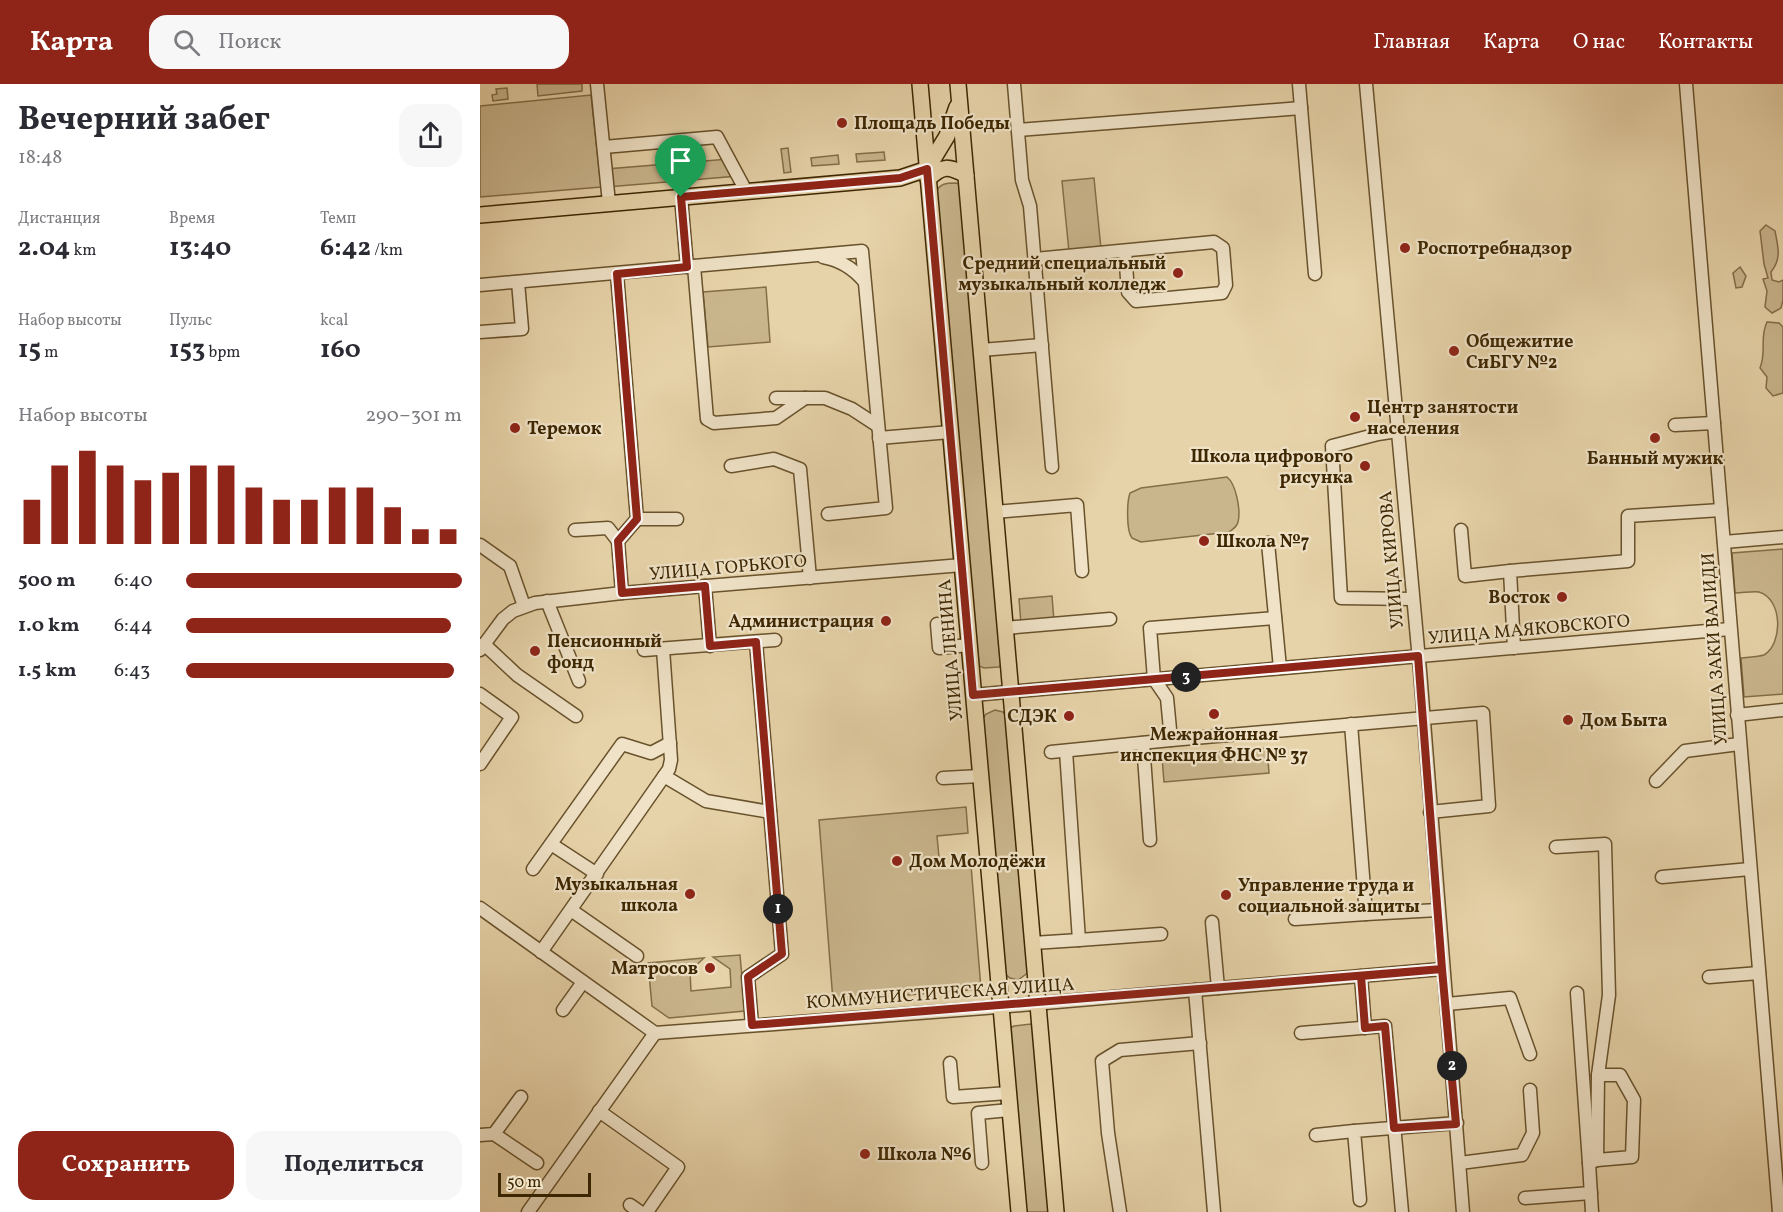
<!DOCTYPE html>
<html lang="ru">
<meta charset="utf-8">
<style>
body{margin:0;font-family:Vollkorn,serif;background:#f7f7f7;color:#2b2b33;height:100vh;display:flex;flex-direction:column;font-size:22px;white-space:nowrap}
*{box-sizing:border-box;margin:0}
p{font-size:20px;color:#7c7c81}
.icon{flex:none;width:33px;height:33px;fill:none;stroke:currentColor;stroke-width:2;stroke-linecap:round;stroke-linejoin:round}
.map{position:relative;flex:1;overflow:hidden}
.panel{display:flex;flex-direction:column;background:#fff;width:480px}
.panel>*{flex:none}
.scale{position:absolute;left:18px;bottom:15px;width:93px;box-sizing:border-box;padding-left:6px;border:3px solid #3d2702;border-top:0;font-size:16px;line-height:21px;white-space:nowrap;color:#3d2702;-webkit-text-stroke:4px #efe2c7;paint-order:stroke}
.pin{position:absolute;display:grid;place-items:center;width:51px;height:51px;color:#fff;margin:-62px -26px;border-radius:50% 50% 50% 0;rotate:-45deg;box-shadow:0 0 6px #0007}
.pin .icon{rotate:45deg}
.km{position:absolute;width:30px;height:30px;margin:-15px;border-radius:50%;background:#222;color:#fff;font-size:16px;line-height:30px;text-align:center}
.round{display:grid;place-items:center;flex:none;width:63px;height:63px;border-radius:18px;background:#f7f7f7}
.overview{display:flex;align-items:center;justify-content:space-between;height:102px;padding:0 18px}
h1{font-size:33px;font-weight:700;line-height:45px}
.figures{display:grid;grid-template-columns:repeat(3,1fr);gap:9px;height:102px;padding:6px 18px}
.figures div{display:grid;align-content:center}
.figures b{font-size:26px;font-weight:700}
.figures small{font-size:16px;font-weight:400}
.figures p{font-size:16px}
.chart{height:168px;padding:12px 18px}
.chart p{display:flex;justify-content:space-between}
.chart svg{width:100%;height:108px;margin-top:6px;stroke:#8f2418;stroke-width:6}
.primary-button{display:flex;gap:12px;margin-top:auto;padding:12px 18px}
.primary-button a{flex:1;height:69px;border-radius:18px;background:#8f2418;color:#fff;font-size:24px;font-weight:700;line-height:69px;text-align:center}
.primary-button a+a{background:#f7f7f7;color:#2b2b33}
ul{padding:0 18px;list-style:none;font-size:20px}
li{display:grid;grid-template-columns:96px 72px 1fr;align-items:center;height:45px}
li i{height:15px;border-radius:8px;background:#8f2418}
header{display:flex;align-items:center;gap:36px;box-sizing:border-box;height:84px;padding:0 30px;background:#8f2418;color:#fff}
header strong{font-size:28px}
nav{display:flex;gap:33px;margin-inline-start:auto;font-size:21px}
.search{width:420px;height:54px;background:#f7f7f7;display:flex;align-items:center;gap:15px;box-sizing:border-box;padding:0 21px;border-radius:18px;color:#7c7c81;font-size:22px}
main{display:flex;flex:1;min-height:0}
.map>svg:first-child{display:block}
.green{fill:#cab68d;stroke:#846e48;stroke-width:1.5}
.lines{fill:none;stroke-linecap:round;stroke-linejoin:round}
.minor-casing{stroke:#68522c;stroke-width:15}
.major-casing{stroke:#3d2702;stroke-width:18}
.minor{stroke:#efe2c7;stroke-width:12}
.major{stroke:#e7d3a9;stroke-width:15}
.route-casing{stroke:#fff;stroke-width:12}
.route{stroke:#8f2418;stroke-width:8}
.poi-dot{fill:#8f2418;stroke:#efe2c7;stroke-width:2}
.labels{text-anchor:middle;stroke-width:4.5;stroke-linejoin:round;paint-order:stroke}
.poi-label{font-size:18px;font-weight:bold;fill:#3d2702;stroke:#efe2c7;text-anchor:start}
.street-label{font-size:18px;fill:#3d2702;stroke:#efe2c7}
</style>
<header>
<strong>Карта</strong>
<div class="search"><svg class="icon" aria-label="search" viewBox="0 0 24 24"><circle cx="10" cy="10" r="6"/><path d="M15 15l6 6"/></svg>Поиск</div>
<nav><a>Главная</a><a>Карта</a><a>О нас</a><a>Контакты</a></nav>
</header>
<main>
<section class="panel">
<div class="overview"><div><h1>Вечерний забег</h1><p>18:48</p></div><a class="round"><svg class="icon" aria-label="share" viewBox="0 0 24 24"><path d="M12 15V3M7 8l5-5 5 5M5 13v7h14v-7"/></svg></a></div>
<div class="figures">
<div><p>Дистанция</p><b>2.04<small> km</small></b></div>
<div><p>Время</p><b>13:40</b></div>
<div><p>Темп</p><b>6:42<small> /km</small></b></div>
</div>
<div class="figures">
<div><p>Набор высоты</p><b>15<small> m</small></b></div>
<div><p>Пульс</p><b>153<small> bpm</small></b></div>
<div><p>kcal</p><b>160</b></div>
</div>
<div class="chart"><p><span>Набор высоты</span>290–301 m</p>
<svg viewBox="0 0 160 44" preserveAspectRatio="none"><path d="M5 44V26M15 44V12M25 44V6M35 44V12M45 44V18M55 44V15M65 44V12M75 44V12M85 44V21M95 44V26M105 44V26M115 44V21M125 44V21M135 44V29M145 44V38M155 44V38"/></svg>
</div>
<ul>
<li><b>500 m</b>6:40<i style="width:100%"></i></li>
<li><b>1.0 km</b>6:44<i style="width:96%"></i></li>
<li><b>1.5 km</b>6:43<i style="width:97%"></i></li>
</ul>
<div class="primary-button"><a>Сохранить</a><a>Поделиться</a></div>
</section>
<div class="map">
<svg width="1303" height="1128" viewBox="0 0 1303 1128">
<rect width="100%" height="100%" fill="#e7d3a9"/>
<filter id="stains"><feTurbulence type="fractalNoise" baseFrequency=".00333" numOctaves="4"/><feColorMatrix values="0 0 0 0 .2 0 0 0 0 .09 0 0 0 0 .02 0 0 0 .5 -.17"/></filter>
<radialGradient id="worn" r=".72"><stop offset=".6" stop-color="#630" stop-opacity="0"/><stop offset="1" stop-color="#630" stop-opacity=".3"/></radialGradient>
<g class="green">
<polygon points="57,0 102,0 102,7 58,12"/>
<polygon points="27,4 28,15 13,17 12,11 17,10 16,5"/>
<polygon points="111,11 121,103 0,113 0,22"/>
<polygon points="308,64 311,88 304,89 301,65"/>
<polygon points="404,68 405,76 377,78 376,70"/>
<polygon points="358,71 359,80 332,82 331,74"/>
<polygon points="249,75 258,92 127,103 126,85"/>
<polygon points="614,94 621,165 589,168 582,97"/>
<path d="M476,99L482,101L522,580L519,583L504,584L499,582L456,109C459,99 467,99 476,99Z"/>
<path d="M1286,141L1295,147C1298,163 1302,174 1291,188L1292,196L1299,198L1303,196V216L1301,224L1292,229L1285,223L1287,207L1283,195L1288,194L1284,180L1280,147Z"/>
<polygon points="1260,183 1266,192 1262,203 1256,204 1253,189"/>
<polygon points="286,203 290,258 228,263 223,208"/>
<path d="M1287,238L1299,239L1303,243V309L1293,312L1286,304L1287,293L1280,284C1287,267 1279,255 1287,238Z"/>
<path d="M747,393C756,400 761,426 758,438C757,443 753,445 749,448L661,458C659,457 654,455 652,454C646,447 647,417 650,409L661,404Z"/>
<path d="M1303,465V610L1264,613L1261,574C1268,573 1277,573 1284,571C1303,560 1303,515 1279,508C1272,507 1263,509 1255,509L1252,469Z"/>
<polygon points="572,512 574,537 541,540 539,515"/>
<polygon points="515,626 523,628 527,633 549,888 538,896 530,894 524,889 501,637 506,630"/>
<polygon points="787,664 789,689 684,698 682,673"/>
<polygon points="486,723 488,749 457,752 460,784 491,781 501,905 353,917 339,736"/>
<polygon points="260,871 265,927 189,934 172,922 168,879 224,874 210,887 211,907 251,903 250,885 233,873"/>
<polygon points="551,940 553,943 569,1128 545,1128 530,944 534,942"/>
</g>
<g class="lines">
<g class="minor-casing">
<g id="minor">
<polyline points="117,0 129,119"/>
<polyline points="534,0 542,96 550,122 572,383"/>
<polyline points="819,0 835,190"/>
<polyline points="886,0 940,587 983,1128"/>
<polyline points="1206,0 1299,1128"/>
<polyline points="538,46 821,24"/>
<polyline points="124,63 237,53 266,107"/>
<polyline points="201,113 207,183"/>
<path d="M343,173C360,176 373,184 384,197"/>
<polyline points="555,175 734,158 743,164 746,201 742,209 656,217 648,208 645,167"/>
<polyline points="214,182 227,335 234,339 296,334 325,314"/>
<polyline points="137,190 157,435 138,457"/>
<polyline points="0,201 382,167 406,424 348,430"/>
<polyline points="0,248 42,245 38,198"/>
<polyline points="501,266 562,261"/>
<polyline points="296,314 345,314 372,325 398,342"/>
<polyline points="1195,341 1234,339"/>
<polyline points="917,347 898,350 852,362 861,514 933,515"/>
<polyline points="399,354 470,348"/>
<polyline points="251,382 294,375 320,385 330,494"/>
<polyline points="515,428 597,421 602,487"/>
<polyline points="157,435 197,435"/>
<polyline points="95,446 128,444 138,457 142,509"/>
<polyline points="981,446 985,492 1030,487"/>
<polyline points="1244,458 1303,453"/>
<polyline points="788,459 800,584"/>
<polyline points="0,461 30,482 44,522"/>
<polyline points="225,502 230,562"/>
<polyline points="67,517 99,597"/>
<polyline points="457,540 459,564 489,561"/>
<polyline points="525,544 630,535"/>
<polyline points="4,560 37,591 96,632"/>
<polyline points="1034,564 1030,487 1148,477 1148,432 1241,426"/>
<polyline points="0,566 23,535 33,527 55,519 142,509 482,481"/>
<polyline points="164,566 295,556"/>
<polyline points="0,610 32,633 0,680"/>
<polyline points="493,611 1250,545"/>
<polyline points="1257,631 1303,626"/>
<polyline points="691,656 1003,629 1009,722 950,728"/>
<polyline points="663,659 670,756"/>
<polyline points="571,668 691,656 687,614 674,595 670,544 795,534"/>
<polyline points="184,692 226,717 290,728"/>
<polyline points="463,694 500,692"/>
<polyline points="1176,697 1205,667 1259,660"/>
<polyline points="71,760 117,790"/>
<polyline points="1076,763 1125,760 1129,911 1118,991 1117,1076 1109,1079 1112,1128"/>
<polyline points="53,785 142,660 171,669 190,659"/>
<polyline points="1182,793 1270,785"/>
<polyline points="0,824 175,949 505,924 962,885"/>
<polyline points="91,826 157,872"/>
<polyline points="886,830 958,826"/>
<polyline points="815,835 886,830 871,640"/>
<polyline points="732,838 738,904"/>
<polyline points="599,856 681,850"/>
<polyline points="553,859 599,856 586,667"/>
<polyline points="61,868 189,685 191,676 183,565"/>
<polyline points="881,892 885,944"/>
<polyline points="1229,893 1279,889"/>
<polyline points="715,906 734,1128"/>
<polyline points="1097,909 1109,1079"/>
<polyline points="967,920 1030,914 1050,970"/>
<polyline points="83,926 103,898"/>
<polyline points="272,941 268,893 302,870 276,558"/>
<polyline points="821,949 905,942 922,1128"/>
<polyline points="470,979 473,1013 528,1009"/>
<polyline points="119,1027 198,1083 167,1128"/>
<polyline points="14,1050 57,1079"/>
<polyline points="0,1051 14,1050 41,1013"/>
<polyline points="836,1051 874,1047"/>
<polyline points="1117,1076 1152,1073 1154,1016 1140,991 1118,991"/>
<polyline points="502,1079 498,1029 529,1026"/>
<polyline points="980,1079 1042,1071 1053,1049 1050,1006"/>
<polyline points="1045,1114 1111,1109"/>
<polyline points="880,1116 874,1047 977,1039"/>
<polyline points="150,1121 160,1128"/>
<polyline points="48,1128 175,949"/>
<polyline points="640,1128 628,1049 622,977 640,966 720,959"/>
</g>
</g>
<g class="major-casing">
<g id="major">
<polyline points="440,0 539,1128"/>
<polyline points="478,0 576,1128"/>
<path d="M448,95C463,81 468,82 486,91"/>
<polyline points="0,131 420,94 447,85 467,52 477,23"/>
</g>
</g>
<use href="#minor" class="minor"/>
<use href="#major" class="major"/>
</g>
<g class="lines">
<g class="route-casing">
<path id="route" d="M201,113L207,183L137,190L157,435L138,457L142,509L225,502L230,562L276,558L302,870L268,893L272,941C502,924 732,903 962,885L976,1040L914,1044L905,942L885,944L881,892L962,885L938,572L493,611L447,85L420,94L201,113"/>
</g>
<use href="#route" class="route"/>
</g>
<g class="poi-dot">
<circle cx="362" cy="39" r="6"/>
<circle cx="925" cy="164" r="6"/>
<circle cx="698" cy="189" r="6"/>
<circle cx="974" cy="267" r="6"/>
<circle cx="875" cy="333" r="6"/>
<circle cx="35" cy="344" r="6"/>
<circle cx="1175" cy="354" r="6"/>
<circle cx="885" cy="382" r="6"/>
<circle cx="724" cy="457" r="6"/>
<circle cx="1082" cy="513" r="6"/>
<circle cx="406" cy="537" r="6"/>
<circle cx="55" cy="567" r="6"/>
<circle cx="734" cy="630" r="6"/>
<circle cx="589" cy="632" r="6"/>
<circle cx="1088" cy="636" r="6"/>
<circle cx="417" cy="777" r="6"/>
<circle cx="210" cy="810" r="6"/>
<circle cx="746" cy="811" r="6"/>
<circle cx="230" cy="884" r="6"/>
<circle cx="385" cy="1070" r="6"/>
</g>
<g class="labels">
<g class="poi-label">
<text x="374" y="45">Площадь Победы</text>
<text x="937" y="170">Роспотребнадзор</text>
<text x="686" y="185" text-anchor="end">Средний специальный<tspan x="686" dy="21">музыкальный колледж</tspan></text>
<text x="986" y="263">Общежитие<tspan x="986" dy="21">СиБГУ №2</tspan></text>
<text x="887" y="329">Центр занятости<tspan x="887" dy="21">населения</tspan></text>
<text x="47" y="350">Теремок</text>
<text x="873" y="378" text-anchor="end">Школа цифрового<tspan x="873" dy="21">рисунка</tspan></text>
<text x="1175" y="380" text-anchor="middle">Банный мужик</text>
<text x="736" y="463">Школа №7</text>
<text x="1070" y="519" text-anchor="end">Восток</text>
<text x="394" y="543" text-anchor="end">Администрация</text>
<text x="67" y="563">Пенсионный<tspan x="67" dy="21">фонд</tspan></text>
<text x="577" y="638" text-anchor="end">СДЭК</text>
<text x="1100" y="642">Дом Быта</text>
<text x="734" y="656" text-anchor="middle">Межрайонная<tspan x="734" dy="21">инспекция ФНС № 37</tspan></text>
<text x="429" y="783">Дом Молодёжи</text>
<text x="198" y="806" text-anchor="end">Музыкальная<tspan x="198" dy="21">школа</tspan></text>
<text x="758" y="807">Управление труда и<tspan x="758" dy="21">социальной защиты</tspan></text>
<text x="218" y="890" text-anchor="end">Матросов</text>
<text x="397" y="1076">Школа №6</text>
</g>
<g class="street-label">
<text transform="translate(911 476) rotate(-95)" y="6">УЛИЦА КИРОВА</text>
<text transform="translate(248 483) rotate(-5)" y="6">УЛИЦА ГОРЬКОГО</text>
<text transform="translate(1049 545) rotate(-5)" y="6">УЛИЦА МАЯКОВСКОГО</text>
<text transform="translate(1234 565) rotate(-94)" y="6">УЛИЦА ЗАКИ ВАЛИДИ</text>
<text transform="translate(470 566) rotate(-95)" y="6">УЛИЦА ЛЕНИНА</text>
<text transform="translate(460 909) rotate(-4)" y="6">КОММУНИСТИЧЕСКАЯ УЛИЦА</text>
</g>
</g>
<rect width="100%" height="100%" filter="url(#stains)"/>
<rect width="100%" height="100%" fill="url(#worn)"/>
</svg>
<div class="scale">50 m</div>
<div class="pin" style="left:201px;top:113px;background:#1e9e55"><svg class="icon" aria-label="arrive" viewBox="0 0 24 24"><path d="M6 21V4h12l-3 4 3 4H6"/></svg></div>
<b class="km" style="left:298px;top:825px">1</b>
<b class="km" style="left:972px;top:982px">2</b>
<b class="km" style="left:706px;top:593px">3</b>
</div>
</main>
